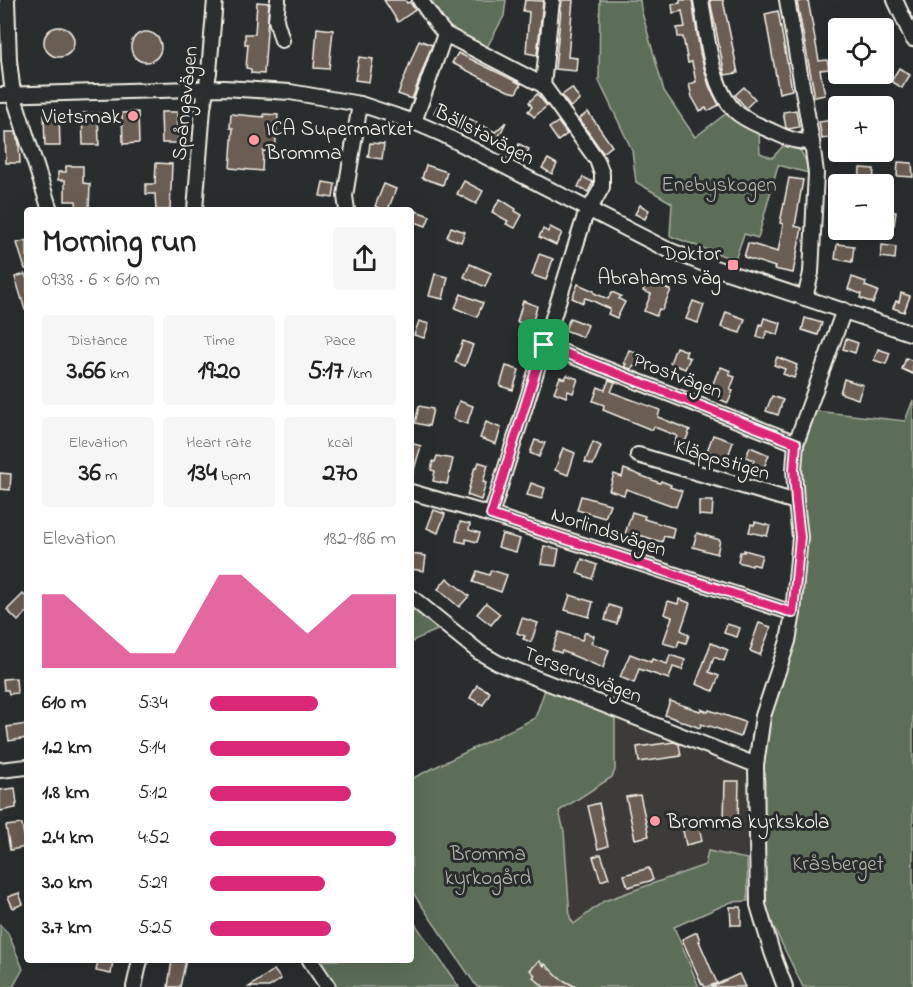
<!DOCTYPE html>
<meta charset="utf-8">
<style>
body{margin:0;font-family:"Indie Flower",sans-serif;background:#f6f6f6;color:#222;height:100vh;display:flex;flex-direction:column;font-size:22px;white-space:nowrap}
*{box-sizing:border-box;margin:0}
p{font-size:20px;color:#767676}
.icon{flex:none;width:33px;height:33px;fill:none;stroke:currentColor;stroke-width:2;stroke-linecap:round;stroke-linejoin:round}
.map{position:relative;flex:1;overflow:hidden}
.details{position:absolute;left:24px;top:207px;width:390px;height:756px;display:flex;flex-direction:column;background:#fff;border-radius:6px;box-shadow:0 6px 24px #0002}
.details>*{flex:none}
.buttons{position:absolute;left:828px;top:18px;display:grid;gap:12px}
.buttons a{display:grid;place-items:center;width:66px;height:66px;border-radius:6px;background:#fff;box-shadow:0 6px 24px #0002;font-size:30px}
.pin{position:absolute;display:grid;place-items:center;width:51px;height:51px;color:#fff;margin:-26px;border-radius:12px;box-shadow:0 3px 9px #0006}
.round{display:grid;place-items:center;flex:none;width:63px;height:63px;border-radius:6px;background:#f6f6f6}
.overview{display:flex;align-items:center;justify-content:space-between;height:102px;padding:0 18px}
h1{font-size:33px;font-weight:700;line-height:45px}
.figures{display:grid;grid-template-columns:repeat(3,1fr);gap:9px;height:102px;padding:6px 18px}
.figures div{display:grid;align-content:center;border-radius:6px;background:#f6f6f6;text-align:center}
.figures b{font-size:26px;font-weight:700}
.figures small{font-size:16px;font-weight:400}
.figures p{font-size:16px}
.chart{height:168px;padding:12px 18px}
.chart p{display:flex;justify-content:space-between}
.chart svg{width:100%;height:108px;margin-top:6px;fill:#db2777;opacity:.7}
ul{padding:0 18px;list-style:none;font-size:20px}
li{display:grid;grid-template-columns:96px 72px 1fr;align-items:center;height:45px}
li i{height:15px;border-radius:8px;background:#db2777}
.map>svg:first-child{display:block}
.built{fill:#3e3b39}
.green{fill:#5c6e58;stroke:#a8b0a0;stroke-width:1.5}
.building{fill:#6b5d52;stroke:#f4f1e8;stroke-width:1.5}
.lines{fill:none;stroke-linecap:round;stroke-linejoin:round}
.minor-casing{stroke:#f4f1e8;stroke-width:18}
.minor{stroke:#2a2d2e;stroke-width:14}
.route-casing{stroke:#fff;stroke-width:12}
.route{stroke:#db2777;stroke-width:8}
.poi-dot{fill:#ff9aa2;stroke:#2a2d2e;stroke-width:2}
.labels{text-anchor:middle;stroke-width:6;stroke-linejoin:round;paint-order:stroke}
.street-label{font-size:21px;fill:#f4f1e8;stroke:#2a2d2e}
.poi-label{font-size:21px;fill:#f4f1e8;stroke:#2a2d2e;text-anchor:end}
.park-label{font-size:21px;fill:#b0b6a7;stroke:#2a2d2e}
</style>
<div class="map">
<svg width="913" height="987" viewBox="0 0 913 987">
<rect width="100%" height="100%" fill="#2a2d2e"/>
<filter id="ink" filterUnits="userSpaceOnUse"><feTurbulence type="fractalNoise" baseFrequency=".0167" numOctaves="2"/><feDisplacementMap in="SourceGraphic" scale="12" xChannelSelector="R" yChannelSelector="G"/><feConvolveMatrix kernelMatrix="1 2 1 2 8 2 1 2 1" color-interpolation-filters="sRGB"/></filter>
<g filter="url(#ink)">
<polygon class="built" points="615,711 751,766 747,859 708,851 706,865 604,901 574,925 570,918 564,831 559,811 612,777 615,769"/>
<g class="green">
<polygon points="429,0 506,0 504,16 486,49 451,31"/>
<polygon points="600,0 640,0 641,9 664,91 695,137 727,113 759,134 760,153 772,158 784,145 800,150 806,161 808,173 778,165 758,238 744,234 735,260 670,236 672,203 636,182 632,150 599,81"/>
<polygon points="913,400 913,987 803,987 762,903 763,775 765,739 792,643 805,546 801,456 816,411 905,421"/>
<polygon points="411,601 442,628 414,640 411,645"/>
<polygon points="546,687 615,711 615,770 612,777 559,811 564,831 570,918 574,924 604,901 705,865 708,851 747,859 748,901 731,902 674,927 699,987 477,987 411,890 411,779 535,718"/>
<polygon points="411,918 459,987 336,987 319,960 411,960"/>
<polygon points="0,925 8,933 23,969 13,987 0,987"/>
</g>
<g class="building">
<polygon points="384,0 405,0 407,3 410,2 415,10 398,22"/>
<polygon points="525,0 543,1 537,55 526,53 529,12 523,11"/>
<polygon points="562,0 573,0 568,57 577,58 576,71 555,69"/>
<polygon points="680,0 692,0 700,53 709,86 719,105 708,111 706,108 700,111 692,97 689,84 696,82 692,62 688,63 683,37 678,37 677,28 685,27 682,11 673,13 672,4 680,3"/>
<polygon points="710,0 723,0 738,73 725,75"/>
<polygon points="808,0 819,61 827,60 829,69 820,70 825,95 815,97 797,2"/>
<polygon points="257,2 269,3 264,74 251,73 251,69 246,68 248,44 245,44 245,34 255,34"/>
<polygon points="778,11 792,90 779,93 765,14"/>
<circle cx="59" cy="42" r="15"/>
<polygon points="317,28 333,30 329,69 314,68"/>
<circle cx="146" cy="47" r="15"/>
<polygon points="419,40 432,45 412,99 398,94"/>
<polygon points="458,53 521,84 516,93 508,91 452,63"/>
<polygon points="359,57 373,59 369,82 355,80"/>
<polygon points="899,68 910,75 902,88 891,81"/>
<polygon points="744,87 755,99 746,108 735,95"/>
<polygon points="572,88 580,100 570,107 562,95"/>
<polygon points="537,94 547,106 534,117 528,111 532,107 529,102"/>
<polygon points="439,103 449,108 444,118 434,113"/>
<polygon points="796,110 799,127 789,129 786,128 783,112"/>
<polygon points="138,112 139,143 123,144 122,113"/>
<polygon points="161,112 177,112 178,143 162,143"/>
<polygon points="588,112 612,146 603,153 579,119"/>
<polygon points="59,113 60,146 45,146 44,114"/>
<polygon points="82,113 98,113 99,145 83,145"/>
<polygon points="231,114 264,117 264,114 278,115 275,152 263,151 262,171 230,168 233,128 230,128"/>
<polygon points="464,116 495,132 506,122 495,145 459,125"/>
<polygon points="832,120 835,137 822,139 819,122"/>
<polygon points="558,122 567,134 558,141 549,128"/>
<polygon points="5,132 16,132 17,139 18,139 19,144 20,163 6,163"/>
<polygon points="370,143 384,144 382,159 368,157"/>
<polygon points="519,144 529,149 524,159 514,154"/>
<polygon points="548,159 557,164 552,174 542,168"/>
<polygon points="898,162 912,163 913,177 897,176"/>
<polygon points="156,163 172,164 170,210 156,210 155,194 146,194 146,184 155,184"/>
<polygon points="426,165 447,172 443,185 422,178"/>
<polygon points="66,166 83,166 83,183 90,184 89,210 77,210 76,201 65,201 65,180 58,180 58,172 66,172"/>
<polygon points="860,168 874,169 873,183 859,182"/>
<polygon points="583,177 593,182 588,192 578,187"/>
<polygon points="789,178 803,180 795,226 802,228 793,273 774,269 775,267 744,257 748,243 778,252 783,224 780,223"/>
<polygon points="464,181 483,191 476,204 457,194"/>
<polygon points="323,182 335,184 333,198 320,196"/>
<polygon points="384,184 396,189 388,210 384,210 375,206"/>
<polygon points="500,199 516,209 515,211 522,215 515,228 506,224 508,221 492,212"/>
<polygon points="640,205 649,210 645,219 635,214"/>
<polygon points="884,210 896,212 894,225 884,223"/>
<polygon points="416,211 430,216 426,226 412,221"/>
<polygon points="451,227 465,232 461,242 447,237"/>
<polygon points="550,227 562,233 556,245 539,237 543,229 548,232"/>
<polygon points="27,240 27,269 25,269 17,243"/>
<polygon points="837,244 854,246 852,262 835,259"/>
<polygon points="882,245 896,247 895,259 881,257"/>
<polygon points="539,254 553,259 546,280 532,275"/>
<polygon points="470,264 491,273 485,287 464,277"/>
<polygon points="25,274 27,280 27,309 25,310 15,277"/>
<polygon points="435,274 448,277 443,299 429,296"/>
<polygon points="852,277 866,282 865,286 878,291 873,303 860,298 861,294 848,289"/>
<polygon points="646,282 653,285 654,283 671,290 662,310 659,309 656,316 644,311 651,294 643,291"/>
<polygon points="578,284 594,291 594,293 608,299 612,292 621,296 619,299 625,302 617,318 608,314 610,309 591,300 585,298 583,303 572,298"/>
<polygon points="901,293 910,296 904,312 893,308 896,301 899,302"/>
<polygon points="461,294 483,303 477,317 455,308"/>
<polygon points="523,301 537,306 531,328 533,329 530,340 519,336 523,323 517,322"/>
<polygon points="693,301 704,305 698,323 686,319"/>
<polygon points="726,312 745,319 740,333 721,327"/>
<polygon points="570,318 588,325 583,337 565,330"/>
<polygon points="764,318 781,323 778,335 767,331 764,339 757,337 760,324 762,325"/>
<polygon points="805,318 822,323 818,335 802,330"/>
<polygon points="419,321 429,324 424,338 414,335"/>
<polygon points="846,339 858,343 855,353 843,349"/>
<polygon points="463,341 473,345 465,366 455,362"/>
<polygon points="676,347 687,351 685,356 690,358 685,369 670,363"/>
<polygon points="878,349 890,353 886,364 874,360"/>
<polygon points="629,350 643,356 639,369 633,366 632,369 624,367 626,364 624,363"/>
<polygon points="777,357 797,365 796,368 797,369 794,378 783,374 785,369 774,365"/>
<polygon points="906,358 913,361 913,374 902,369"/>
<polygon points="506,366 519,370 513,390 500,386"/>
<polygon points="721,367 731,371 729,375 735,377 730,390 733,391 728,403 717,398 720,389 712,386 718,371 719,372"/>
<polygon points="567,375 578,379 573,393 568,391 566,397 554,392 560,377 565,379"/>
<polygon points="844,379 863,385 858,399 840,393"/>
<polygon points="609,380 615,382 611,392 660,410 658,417 690,430 683,447 674,444 677,436 654,427 652,430 603,410 604,405 593,401 598,387 605,390"/>
<polygon points="772,396 783,400 778,415 766,411"/>
<polygon points="459,401 473,406 467,424 453,419"/>
<polygon points="419,406 433,409 429,426 415,423"/>
<polygon points="486,422 501,428 496,444 480,438"/>
<polygon points="713,435 733,442 727,459 707,451"/>
<polygon points="535,440 545,443 539,457 530,453"/>
<polygon points="593,442 601,446 593,465 585,462"/>
<polygon points="411,443 421,446 413,473 411,472"/>
<polygon points="750,447 769,455 763,470 752,466 754,460 746,457"/>
<polygon points="563,448 575,453 568,475 555,470"/>
<polygon points="437,456 453,459 447,484 433,481 435,471 431,470 433,461 435,462"/>
<polygon points="479,462 488,465 483,482 486,483 481,500 467,495 475,467 477,467"/>
<polygon points="624,469 660,483 661,481 671,485 670,487 682,491 676,507 626,489 624,495 609,490 614,474 622,477"/>
<polygon points="0,473 11,474 10,490 0,489"/>
<polygon points="531,483 545,488 542,499 527,495"/>
<polygon points="581,496 610,504 605,518 577,510"/>
<polygon points="699,501 713,501 712,516 699,515"/>
<polygon points="434,510 445,514 438,533 427,528"/>
<polygon points="632,512 645,516 644,519 674,528 672,538 664,536 662,542 639,535 638,538 625,534"/>
<polygon points="460,522 470,524 469,530 480,533 477,542 466,539 466,543 456,541"/>
<polygon points="755,522 770,526 767,536 749,532 751,524 754,525"/>
<polygon points="697,533 720,540 717,554 693,547"/>
<polygon points="502,534 520,539 516,552 498,547"/>
<polygon points="544,546 559,549 556,566 541,564"/>
<polygon points="744,550 762,555 759,566 752,564 752,566 738,562 740,552 744,552"/>
<polygon points="411,554 426,556 424,571 411,569"/>
<polygon points="582,559 597,565 592,579 577,573"/>
<polygon points="491,570 507,575 501,592 473,582 477,571 489,575"/>
<polygon points="447,578 469,596 459,607 438,589"/>
<polygon points="23,594 27,598 27,612 18,621 7,610"/>
<polygon points="570,595 593,602 589,617 565,610"/>
<polygon points="679,599 690,603 681,630 689,635 686,643 679,641 677,647 663,643 672,617 664,614 668,601 678,604"/>
<polygon points="486,603 500,614 491,625 477,614"/>
<polygon points="609,605 621,609 617,624 605,620"/>
<polygon points="522,618 538,623 531,642 523,639 525,636 517,633"/>
<polygon points="759,623 771,627 760,655 750,651 752,645 751,645"/>
<polygon points="727,624 740,628 737,637 724,633"/>
<polygon points="559,632 582,640 585,632 594,636 591,643 609,650 603,668 562,651 561,653 552,650"/>
<polygon points="711,643 728,650 724,661 714,657 709,672 719,676 713,691 696,684"/>
<polygon points="630,654 651,662 652,659 667,664 670,655 685,660 682,670 673,667 669,679 639,669 634,683 620,677"/>
<polygon points="16,678 17,693 9,694 8,690 4,690 3,679"/>
<polygon points="477,685 490,692 483,705 470,698"/>
<polygon points="670,701 700,711 701,709 708,712 709,710 745,722 740,737 710,726 709,727 701,724 700,728 665,715"/>
<polygon points="27,724 27,738 9,741 7,727"/>
<polygon points="674,742 679,744 681,756 639,762 637,747"/>
<polygon points="725,781 739,781 738,821 724,821"/>
<polygon points="15,788 17,804 16,804 16,808 0,811 0,790"/>
<polygon points="640,795 649,836 635,839 626,797"/>
<polygon points="599,803 608,846 598,849 588,806"/>
<polygon points="697,817 702,841 686,845 681,821"/>
<polygon points="22,824 26,847 10,850 6,826"/>
<polygon points="601,854 609,878 601,881 593,857"/>
<polygon points="649,868 653,880 628,887 624,875"/>
<polygon points="19,893 23,904 13,908 8,897"/>
<polygon points="730,907 741,907 741,925 731,925"/>
<polygon points="697,932 700,941 699,941 717,983 707,987 705,987 703,984 702,985 682,939"/>
<polygon points="98,960 113,960 111,974 96,971"/>
<polygon points="172,960 186,960 180,987 168,987"/>
<polygon points="539,961 544,966 545,964 559,978 576,987 544,987 533,977 535,975 530,970"/>
<polygon points="274,970 281,979 269,987 249,987"/>
<polygon points="739,974 745,987 711,987"/>
</g>
<g class="lines">
<g class="minor-casing">
<g id="minor">
<polyline points="7,0 9,60 13,94 50,210"/>
<polyline points="278,0 276,20 282,40"/>
<polyline points="420,0 436,23 445,34 543,85 597,160 602,174 602,187 584,219 491,515"/>
<path d="M701,0C707,33 710,86 735,111C743,119 756,124 767,129C785,137 792,142 812,142"/>
<polyline points="787,0 812,142 816,173 811,273 805,298"/>
<polyline points="895,0 913,39"/>
<polyline points="543,85 552,0"/>
<polyline points="0,95 224,88 290,92 360,104 414,122 442,134 664,248 709,266 913,334"/>
<polyline points="414,122 445,34"/>
<polyline points="195,210 203,108 209,72 215,0"/>
<polyline points="347,210 345,196 360,104"/>
<polyline points="544,345 796,443"/>
<polyline points="638,455 796,502"/>
<polyline points="411,492 491,515 793,613"/>
<polyline points="411,597 479,652 498,663 756,765"/>
<polyline points="0,770 27,767"/>
<polyline points="310,960 328,987"/>
<polyline points="134,987 140,960"/>
<polyline points="785,987 772,952 758,905 756,765 763,716 788,641 793,613 800,537 796,502 794,469 796,443 844,310"/>
</g>
</g>
<use href="#minor" class="minor"/>
</g>
</g>
<g class="lines" filter="url(#ink)">
<g class="route-casing">
<polygon id="route" points="544,345 796,443 794,469 796,502 800,537 793,613 491,515"/>
</g>
<use href="#route" class="route"/>
</g>
<g class="poi-dot">
<circle cx="133" cy="116" r="6"/>
<circle cx="254" cy="140" r="6"/>
<rect x="727" y="259" width="12" height="12" rx="3"/>
<circle cx="655" cy="821" r="6"/>
</g>
<g class="labels">
<g class="street-label">
<text transform="translate(184 103) rotate(-84)" y="7">Spångavägen</text>
<text transform="translate(485 134) rotate(27)" y="7">Bällstavägen</text>
<text transform="translate(678 375) rotate(21)" y="7">Prostvägen</text>
<text transform="translate(723 459) rotate(17)" y="7">Kläppstigen</text>
<text transform="translate(609 531) rotate(18)" y="7">Norlindsvägen</text>
<text transform="translate(583 674) rotate(21)" y="7">Terserusvägen</text>
</g>
<g class="poi-label">
<text x="121" y="123">Vietsmak</text>
<text x="266" y="135" text-anchor="start">ICA Supermarket<tspan x="266" dy="24">Bromma</tspan></text>
<text x="721" y="260">Doktor<tspan x="721" dy="24">Abrahams väg</tspan></text>
<text x="667" y="828" text-anchor="start">Bromma kyrkskola</text>
</g>
<g class="park-label">
<text x="719" y="191">Enebyskogen</text>
<text x="488" y="860">Bromma<tspan x="488" dy="24">kyrkogård</tspan></text>
<text x="838" y="870">Kråsberget</text>
</g>
</g>
</svg>
<div class="buttons">
<a><svg class="icon" aria-label="locate" viewBox="0 0 24 24"><circle cx="12" cy="12" r="6"/><path d="M12 2v4M12 18v4M2 12h4M18 12h4"/></svg></a>
<a>+</a>
<a>−</a>
</div>
<div class="pin" style="left:544px;top:345px;background:#1e9e55"><svg class="icon" aria-label="arrive" viewBox="0 0 24 24"><path d="M6 21V4h12l-3 4 3 4H6"/></svg></div>
<section class="details">
<div class="overview"><div><h1>Morning run</h1><p>09:38 · 6 × 610 m</p></div><a class="round"><svg class="icon" aria-label="share" viewBox="0 0 24 24"><path d="M12 15V3M7 8l5-5 5 5M5 13v7h14v-7"/></svg></a></div>
<div class="figures">
<div><p>Distance</p><b>3.66<small> km</small></b></div>
<div><p>Time</p><b>19:20</b></div>
<div><p>Pace</p><b>5:17<small> /km</small></b></div>
</div>
<div class="figures">
<div><p>Elevation</p><b>36<small> m</small></b></div>
<div><p>Heart rate</p><b>134<small> bpm</small></b></div>
<div><p>kcal</p><b>270</b></div>
</div>
<div class="chart"><p><span>Elevation</span>182–186 m</p>
<svg viewBox="0 0 160 44" preserveAspectRatio="none"><path d="M0 44V14L10 14L20 22L30 30L40 38L50 38L60 38L70 22L80 6L90 6L100 14L110 22L120 30L130 22L140 14L150 14L160 14V44z"/></svg>
</div>
<ul>
<li><b>610 m</b>5:34<i style="width:58%"></i></li>
<li><b>1.2 km</b>5:14<i style="width:75%"></i></li>
<li><b>1.8 km</b>5:12<i style="width:76%"></i></li>
<li><b>2.4 km</b>4:52<i style="width:100%"></i></li>
<li><b>3.0 km</b>5:29<i style="width:62%"></i></li>
<li><b>3.7 km</b>5:25<i style="width:65%"></i></li>
</ul>
</section>
</div>
